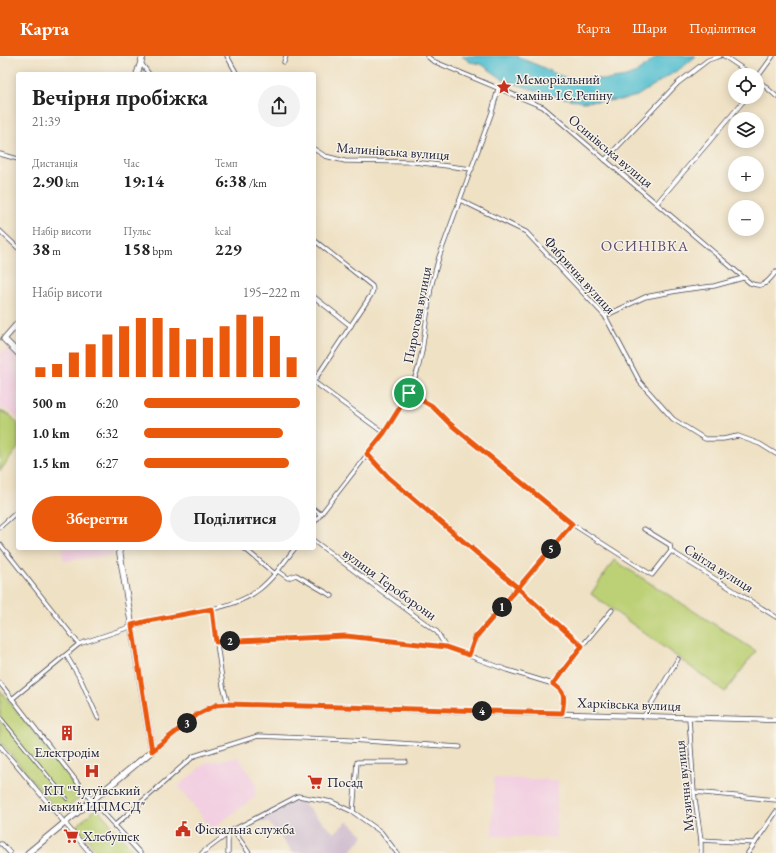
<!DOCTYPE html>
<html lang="uk">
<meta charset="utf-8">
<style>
body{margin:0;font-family:"EB Garamond",serif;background:#f2f2f2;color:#222;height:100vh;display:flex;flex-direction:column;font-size:15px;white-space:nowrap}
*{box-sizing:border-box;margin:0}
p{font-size:13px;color:#767676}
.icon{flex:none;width:22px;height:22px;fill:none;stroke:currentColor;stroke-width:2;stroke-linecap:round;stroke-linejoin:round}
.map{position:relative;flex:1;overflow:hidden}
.details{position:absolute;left:16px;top:16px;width:300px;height:478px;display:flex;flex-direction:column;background:#fff;border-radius:4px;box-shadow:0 2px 10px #0003}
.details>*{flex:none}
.tools{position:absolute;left:728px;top:12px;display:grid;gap:8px}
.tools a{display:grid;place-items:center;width:36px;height:36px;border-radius:50%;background:#fff;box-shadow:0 2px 10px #0003;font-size:20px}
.pin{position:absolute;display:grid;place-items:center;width:34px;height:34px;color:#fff;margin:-17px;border:2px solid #fff;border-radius:50%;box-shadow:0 1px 4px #0007}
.km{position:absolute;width:20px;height:20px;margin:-10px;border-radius:50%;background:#222;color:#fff;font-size:11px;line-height:20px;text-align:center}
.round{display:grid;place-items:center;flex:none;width:42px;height:42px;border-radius:21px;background:#f2f2f2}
.summary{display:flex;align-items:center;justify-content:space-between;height:68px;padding:0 16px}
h1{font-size:22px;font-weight:700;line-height:30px}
.stats{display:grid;grid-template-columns:repeat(3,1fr);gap:6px;height:68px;padding:4px 16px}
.stats div{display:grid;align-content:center}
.stats b{font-size:17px;font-weight:700}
.stats small{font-size:11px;font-weight:400}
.stats p{font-size:11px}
.chart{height:112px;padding:8px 16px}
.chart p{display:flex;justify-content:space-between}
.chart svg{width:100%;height:72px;margin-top:4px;stroke:#ea580c;stroke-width:6}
.primary-button{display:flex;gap:8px;margin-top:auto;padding:8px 16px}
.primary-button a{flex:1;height:46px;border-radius:24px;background:#ea580c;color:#fff;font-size:16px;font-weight:700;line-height:46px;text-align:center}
.primary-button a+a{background:#f2f2f2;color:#222}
ul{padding:0 16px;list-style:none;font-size:13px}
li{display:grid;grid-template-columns:64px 48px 1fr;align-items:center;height:30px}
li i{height:10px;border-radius:5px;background:#ea580c}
header{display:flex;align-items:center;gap:24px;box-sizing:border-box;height:56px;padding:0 20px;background:#ea580c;color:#fff}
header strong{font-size:19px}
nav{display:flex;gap:22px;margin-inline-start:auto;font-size:14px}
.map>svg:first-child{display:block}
.built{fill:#f2cfe1}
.industrial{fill:#cfbdcf}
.green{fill:#bcd074;stroke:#6f7958}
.water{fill:#55c0d0;stroke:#3c7186}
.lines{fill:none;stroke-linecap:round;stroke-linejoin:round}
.pedestrian-casing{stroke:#413f50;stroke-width:4}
.minor-casing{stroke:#413f50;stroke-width:5}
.tertiary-casing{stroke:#413f50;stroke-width:6}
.primary-casing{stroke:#413f50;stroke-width:7}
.pedestrian{stroke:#fff;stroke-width:2.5}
.minor{stroke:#fff;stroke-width:3.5}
.tertiary{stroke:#fff;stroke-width:4.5}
.primary{stroke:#fff;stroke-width:5.5}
.route-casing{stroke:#fff;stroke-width:8}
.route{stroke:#ea580c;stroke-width:5}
.labels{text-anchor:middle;stroke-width:3;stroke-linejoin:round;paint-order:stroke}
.poi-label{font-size:14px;fill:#22223b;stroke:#f7f3e8;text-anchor:start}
.street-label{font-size:14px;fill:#22223b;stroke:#f7f3e8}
.neighbourhood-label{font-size:15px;letter-spacing:1px;fill:#624f6f;stroke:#f7f3e8}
</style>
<header>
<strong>Карта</strong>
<nav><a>Карта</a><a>Шари</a><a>Поділитися</a></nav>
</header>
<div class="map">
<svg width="776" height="797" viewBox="0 0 776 797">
<rect width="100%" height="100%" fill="#f7f3e8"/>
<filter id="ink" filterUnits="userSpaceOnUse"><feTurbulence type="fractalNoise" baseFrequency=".025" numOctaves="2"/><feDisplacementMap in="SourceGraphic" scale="8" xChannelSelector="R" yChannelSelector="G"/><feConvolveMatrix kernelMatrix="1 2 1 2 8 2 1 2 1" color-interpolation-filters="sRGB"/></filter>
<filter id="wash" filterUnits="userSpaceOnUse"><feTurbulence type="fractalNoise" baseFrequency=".012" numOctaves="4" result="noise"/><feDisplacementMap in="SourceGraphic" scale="16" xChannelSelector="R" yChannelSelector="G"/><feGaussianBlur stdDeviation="0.9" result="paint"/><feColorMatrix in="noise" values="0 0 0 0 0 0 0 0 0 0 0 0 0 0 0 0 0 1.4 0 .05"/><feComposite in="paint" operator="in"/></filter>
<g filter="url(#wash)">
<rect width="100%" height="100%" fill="#efe1c4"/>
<g class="built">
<polygon points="6,292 18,303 18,362 9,355 0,352 0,299"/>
<polygon points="61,492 112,492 114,499 64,505"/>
<polygon points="238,701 257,728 255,741 212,773 178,730 207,706"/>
<polygon points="494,722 558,724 556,782 492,780"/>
</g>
<polygon class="industrial" points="299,744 334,777 348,765 364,780 349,797 293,797 268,766 260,767 258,759"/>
<g class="green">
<polygon points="0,355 10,359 18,368 18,392 0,415"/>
<polygon points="614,504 756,595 725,636 591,538"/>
<polygon points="0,634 83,739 60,758 0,685"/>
<polygon points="97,752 133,794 129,797 99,797 76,770"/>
</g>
<polygon class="water" points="462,0 517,0 525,4 542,11 558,19 569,23 593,22 606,24 626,21 636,17 658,0 696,0 684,10 637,40 621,44 582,46 547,38 504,24 481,8 470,6"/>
</g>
<g filter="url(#ink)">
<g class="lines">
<g class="pedestrian-casing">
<polyline id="pedestrian" points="0,661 67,743"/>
</g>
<g class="minor-casing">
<g id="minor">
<polyline points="227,0 237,18"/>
<path d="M427,0L433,5L543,51L750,227C764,233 767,226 776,216"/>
<polyline points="724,0 752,19"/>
<polyline points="284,6 286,0"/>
<polyline points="141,7 149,18"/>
<polyline points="757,22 773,0"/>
<polyline points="757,23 776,40"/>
<polyline points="314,93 325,100 345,105 414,106 472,113"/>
<polyline points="0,98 18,103"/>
<polyline points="605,104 678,27 708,4 720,0"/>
<polyline points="460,144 526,176 605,260 640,326 673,363 705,383 723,383 738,380 760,388 776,398"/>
<polyline points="657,147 747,41"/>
<polyline points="0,175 18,192"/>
<polyline points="314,184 372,230 373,234 371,239 314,325"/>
<polyline points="314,241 351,270"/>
<polyline points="605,260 645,241 682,234 714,230 743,222"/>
<polyline points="314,326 384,377"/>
<polyline points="409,337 432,350 449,367 572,468 652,519 671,495 776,561"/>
<polyline points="367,398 388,421 518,532 582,590"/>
<polyline points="314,453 320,458"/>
<polyline points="314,467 384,377 409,337 418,313 422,295 431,231 439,201 492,56 498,33"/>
<polyline points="0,471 18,455"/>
<polyline points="644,473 670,489 671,495"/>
<polyline points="314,485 437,576 446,591 507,614 553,628 560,633 564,639 562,657"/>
<polyline points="0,488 79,588"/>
<polyline points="244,492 275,518"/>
<polyline points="278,515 288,522 296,519 332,540"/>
<polyline points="216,586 346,580 446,591"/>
<polyline points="66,599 81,624 98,662"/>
<polyline points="469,599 475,582 572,468"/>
<polyline points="0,627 88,740 140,797"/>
<polyline points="553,628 582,590 612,554"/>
<polyline points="12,643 79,588 148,565 212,553"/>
<path d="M228,648L223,630L212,553C258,543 268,528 295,492"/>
<polyline points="644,660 678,603"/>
<polyline points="689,662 694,736 701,784 701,797"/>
<polyline points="0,690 90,797"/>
<polyline points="694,736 776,744"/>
<polyline points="353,756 357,706 406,706"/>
<polyline points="114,770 194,700 258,680 350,684 460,691"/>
<polyline points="233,774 249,797"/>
<polyline points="228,778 228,797"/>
<polyline points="701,784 755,787"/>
<polyline points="0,788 2,788 10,797"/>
<polyline points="202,797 233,774 298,740 332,746 353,756 381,776 397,797"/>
<polyline points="748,797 776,756"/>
</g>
</g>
<g class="tertiary-casing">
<polyline id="tertiary" points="152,695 198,658 216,649 228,648 776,664"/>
</g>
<g class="primary-casing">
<g id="primary">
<polyline points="137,18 143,0"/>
<polyline points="18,267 4,283 18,297"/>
<polyline points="28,797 152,695 119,492"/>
</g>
</g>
<use href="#pedestrian" class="pedestrian"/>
<use href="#minor" class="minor"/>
<use href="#tertiary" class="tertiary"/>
<use href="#primary" class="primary"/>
</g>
</g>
<g class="lines" filter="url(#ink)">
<g class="route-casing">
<path id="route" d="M409,337L384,377L367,398L388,421L518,532L475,582L469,599L446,591L346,580L216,586L212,553L148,565L132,569L152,695L198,658L216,649L228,648L562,657C564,643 567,637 553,628L582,590L518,532L572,468L449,367L432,350L409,337"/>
</g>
<use href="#route" class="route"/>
</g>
<defs>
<g id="sight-bare" transform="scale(1.2)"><path d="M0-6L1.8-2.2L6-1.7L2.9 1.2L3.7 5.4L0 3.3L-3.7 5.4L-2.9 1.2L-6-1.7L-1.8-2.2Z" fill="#c8321e" stroke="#f7f3e8" stroke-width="2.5" paint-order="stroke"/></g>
<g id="building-bare" transform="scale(1.2)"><path d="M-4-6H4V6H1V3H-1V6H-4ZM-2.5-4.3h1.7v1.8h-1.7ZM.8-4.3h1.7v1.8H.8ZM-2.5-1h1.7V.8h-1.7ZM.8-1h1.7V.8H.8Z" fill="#c8321e" stroke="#f7f3e8" stroke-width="2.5" paint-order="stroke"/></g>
<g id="hospital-bare" transform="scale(1.2)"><path d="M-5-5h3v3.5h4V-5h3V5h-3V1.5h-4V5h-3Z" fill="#c8321e" stroke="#f7f3e8" stroke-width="2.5" paint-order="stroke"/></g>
<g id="supermarket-bare" transform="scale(1.2)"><path d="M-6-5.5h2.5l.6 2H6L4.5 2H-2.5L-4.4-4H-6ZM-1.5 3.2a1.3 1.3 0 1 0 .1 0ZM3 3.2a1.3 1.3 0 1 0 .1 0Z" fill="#c8321e" stroke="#f7f3e8" stroke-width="2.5" paint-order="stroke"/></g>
<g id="civic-bare" transform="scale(1.2)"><path d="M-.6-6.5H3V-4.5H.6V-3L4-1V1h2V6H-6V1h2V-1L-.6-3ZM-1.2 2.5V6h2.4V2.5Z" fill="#c8321e" stroke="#f7f3e8" stroke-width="2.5" paint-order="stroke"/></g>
</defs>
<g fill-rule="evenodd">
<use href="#sight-bare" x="504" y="31"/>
<use href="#building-bare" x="67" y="677"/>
<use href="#hospital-bare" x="92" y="715"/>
<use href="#supermarket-bare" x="315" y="726"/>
<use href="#civic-bare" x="183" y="773"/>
<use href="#supermarket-bare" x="71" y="780"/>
</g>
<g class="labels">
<g class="poi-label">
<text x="516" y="28">Меморіальний<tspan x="516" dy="16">камінь І.Є.Рєпіну</tspan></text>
<text x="67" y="701" text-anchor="middle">Електродім</text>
<text x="327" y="731">Посад</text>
<text x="92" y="739" text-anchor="middle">КП "Чугуївський<tspan x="92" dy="16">міський ЦПМСД"</tspan></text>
<text x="195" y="778">Фіскальна служба</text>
<text x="83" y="785">Хлебушек</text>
</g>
<g class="street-label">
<text transform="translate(393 95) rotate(4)" y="5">Малинівська вулиця</text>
<text transform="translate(611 95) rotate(40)" y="5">Осинівська вулиця</text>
<text transform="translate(580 219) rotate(48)" y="5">Фабрична вулиця</text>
<text transform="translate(417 259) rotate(-79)" y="5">Пирогова вулиця</text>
<text transform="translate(719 512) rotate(32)" y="5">Світла вулиця</text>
<text transform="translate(390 528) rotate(36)" y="5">вулиця Тероборони</text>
<text transform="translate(629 648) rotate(2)" y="5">Харківська вулиця</text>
<text transform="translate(684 730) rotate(-96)" y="5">Музична вулиця</text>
</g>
<g class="neighbourhood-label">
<text x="645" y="195">ОСИНІВКА</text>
</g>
</g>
</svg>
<div class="tools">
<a><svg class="icon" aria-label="locate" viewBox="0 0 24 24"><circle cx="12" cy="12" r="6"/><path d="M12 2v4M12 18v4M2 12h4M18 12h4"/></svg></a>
<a><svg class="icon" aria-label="layers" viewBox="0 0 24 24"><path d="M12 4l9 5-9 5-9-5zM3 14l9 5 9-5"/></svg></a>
<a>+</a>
<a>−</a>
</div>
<div class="pin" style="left:409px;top:337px;background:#1e9e55"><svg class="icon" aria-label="arrive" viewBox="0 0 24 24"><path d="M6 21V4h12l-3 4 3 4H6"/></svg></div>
<b class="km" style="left:502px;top:551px">1</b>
<b class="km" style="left:230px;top:585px">2</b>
<b class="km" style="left:187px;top:667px">3</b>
<b class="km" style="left:482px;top:655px">4</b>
<b class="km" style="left:551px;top:493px">5</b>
<section class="details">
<div class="summary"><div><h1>Вечірня пробіжка</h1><p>21:39</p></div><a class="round"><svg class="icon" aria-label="share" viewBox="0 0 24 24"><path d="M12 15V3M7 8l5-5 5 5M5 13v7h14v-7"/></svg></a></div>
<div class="stats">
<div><p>Дистанція</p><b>2.90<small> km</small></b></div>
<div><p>Час</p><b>19:14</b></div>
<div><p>Темп</p><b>6:38<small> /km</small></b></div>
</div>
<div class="stats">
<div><p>Набір висоти</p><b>38<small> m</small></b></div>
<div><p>Пульс</p><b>158<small> bpm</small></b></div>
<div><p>kcal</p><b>229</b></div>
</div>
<div class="chart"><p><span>Набір висоти</span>195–222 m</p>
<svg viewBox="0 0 160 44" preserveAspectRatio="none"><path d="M5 44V38M15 44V36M25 44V29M35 44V24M45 44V18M55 44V13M65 44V8M75 44V8M85 44V14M95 44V21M105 44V20M115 44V13M125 44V6M135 44V7M145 44V19M155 44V32"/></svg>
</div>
<ul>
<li><b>500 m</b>6:20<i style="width:100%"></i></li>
<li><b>1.0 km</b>6:32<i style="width:89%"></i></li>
<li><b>1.5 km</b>6:27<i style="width:93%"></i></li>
</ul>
<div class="primary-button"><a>Зберегти</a><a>Поділитися</a></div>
</section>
</div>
